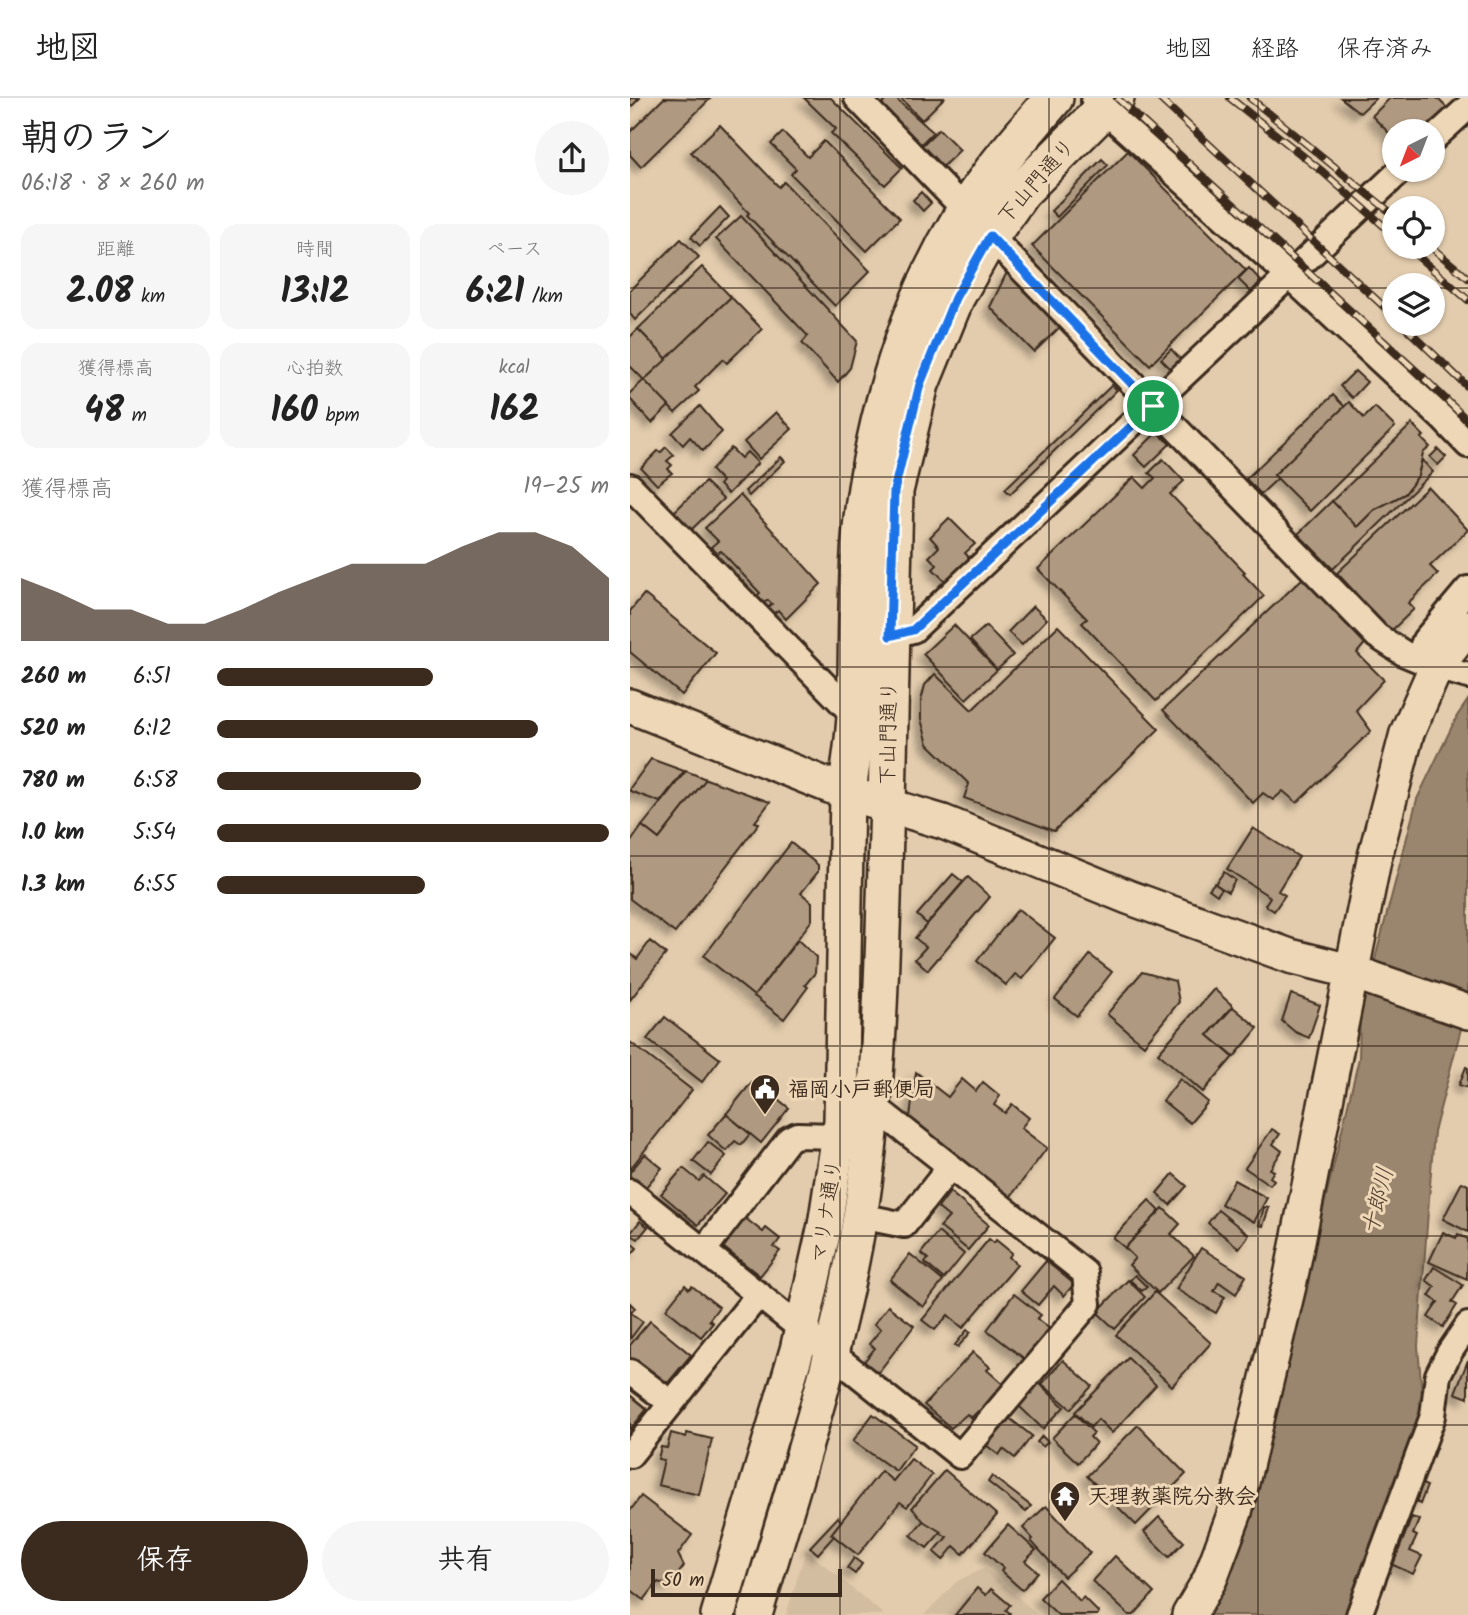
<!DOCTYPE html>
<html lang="ja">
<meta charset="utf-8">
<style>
body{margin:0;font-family:Kalam,"Klee One",sans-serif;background:#f6f6f6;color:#222;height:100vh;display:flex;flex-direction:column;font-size:26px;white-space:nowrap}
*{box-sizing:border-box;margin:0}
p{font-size:23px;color:#767676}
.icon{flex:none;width:38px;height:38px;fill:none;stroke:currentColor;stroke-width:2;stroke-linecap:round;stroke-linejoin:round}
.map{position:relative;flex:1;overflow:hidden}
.details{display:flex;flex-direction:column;background:#fff;width:630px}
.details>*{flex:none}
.needle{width:46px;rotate:222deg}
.tools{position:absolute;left:752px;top:21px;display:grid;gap:14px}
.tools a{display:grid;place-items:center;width:63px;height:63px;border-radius:50%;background:#fff;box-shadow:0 2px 5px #0004;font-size:35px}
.scale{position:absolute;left:21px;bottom:18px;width:191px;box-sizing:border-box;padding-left:7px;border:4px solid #3b2a1e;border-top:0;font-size:19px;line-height:24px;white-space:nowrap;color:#3b2a1e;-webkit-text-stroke:5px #eed7b6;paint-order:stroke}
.pin{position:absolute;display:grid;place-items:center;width:60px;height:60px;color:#fff;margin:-30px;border:4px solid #fff;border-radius:50%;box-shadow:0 2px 7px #0007}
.round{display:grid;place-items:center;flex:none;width:74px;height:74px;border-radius:37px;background:#f6f6f6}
.summary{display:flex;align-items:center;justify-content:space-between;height:119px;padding:0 21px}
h1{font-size:38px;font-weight:800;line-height:52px}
.metrics{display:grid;grid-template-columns:repeat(3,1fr);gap:10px;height:119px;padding:7px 21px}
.metrics div{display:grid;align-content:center;border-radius:18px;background:#f6f6f6;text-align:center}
.metrics b{font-size:35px;font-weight:800}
.metrics small{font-size:19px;font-weight:400}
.metrics p{font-size:19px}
.chart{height:196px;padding:14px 21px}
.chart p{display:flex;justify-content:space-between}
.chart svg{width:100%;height:126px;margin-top:7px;fill:#3b2a1e;opacity:.7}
.button{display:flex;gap:14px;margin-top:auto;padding:14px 21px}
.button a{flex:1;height:80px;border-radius:42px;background:#3b2a1e;color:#fff;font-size:28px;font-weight:800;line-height:80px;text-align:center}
.button a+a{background:#f6f6f6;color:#222}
ul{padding:0 21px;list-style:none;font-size:23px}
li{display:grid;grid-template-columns:112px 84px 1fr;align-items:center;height:52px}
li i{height:18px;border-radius:9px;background:#3b2a1e}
header{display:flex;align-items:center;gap:42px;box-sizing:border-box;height:98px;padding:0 35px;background:#fff;border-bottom:2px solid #e0e0e0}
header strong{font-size:33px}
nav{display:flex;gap:38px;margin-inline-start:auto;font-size:24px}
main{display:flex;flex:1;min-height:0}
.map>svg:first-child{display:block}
.built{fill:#d3bda0}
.water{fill:#9a866e;stroke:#74614e;stroke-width:2}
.building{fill:#af9980;stroke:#3b2a1e;stroke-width:2;filter:url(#shadow)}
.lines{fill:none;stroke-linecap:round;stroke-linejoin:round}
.street-casing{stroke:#3b2a1e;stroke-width:30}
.secondary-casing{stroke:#3b2a1e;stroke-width:38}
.primary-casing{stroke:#3b2a1e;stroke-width:42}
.street{stroke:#eed7b6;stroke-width:24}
.secondary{stroke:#eed7b6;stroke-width:33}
.primary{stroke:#eed7b6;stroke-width:37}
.rail-casing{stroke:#3b2a1e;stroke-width:8}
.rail{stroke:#eed7b6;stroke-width:5;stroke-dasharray:16;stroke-linecap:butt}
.route-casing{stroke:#fff;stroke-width:14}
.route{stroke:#1a73e8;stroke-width:9}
.grid{fill:none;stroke:#3b2a1e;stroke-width:2;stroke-opacity:0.55}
.labels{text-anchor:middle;stroke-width:6;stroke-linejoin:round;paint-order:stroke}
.street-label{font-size:21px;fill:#3b2a1e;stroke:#eed7b6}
.poi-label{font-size:21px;font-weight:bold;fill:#3b2a1e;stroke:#eed7b6;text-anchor:start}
.water-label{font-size:23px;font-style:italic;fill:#534132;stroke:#eed7b6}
</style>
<header>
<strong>地図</strong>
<nav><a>地図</a><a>経路</a><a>保存済み</a></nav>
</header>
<main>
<section class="details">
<div class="summary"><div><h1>朝のラン</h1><p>06:18 · 8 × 260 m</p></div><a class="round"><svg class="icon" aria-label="share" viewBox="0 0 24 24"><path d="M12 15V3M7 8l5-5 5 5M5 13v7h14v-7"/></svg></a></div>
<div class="metrics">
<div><p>距離</p><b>2.08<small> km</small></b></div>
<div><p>時間</p><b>13:12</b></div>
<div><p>ペース</p><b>6:21<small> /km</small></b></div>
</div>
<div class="metrics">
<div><p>獲得標高</p><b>48<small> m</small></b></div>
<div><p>心拍数</p><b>160<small> bpm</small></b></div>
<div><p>kcal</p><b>162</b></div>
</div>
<div class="chart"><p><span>獲得標高</span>19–25 m</p>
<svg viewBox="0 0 160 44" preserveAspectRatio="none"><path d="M0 44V22L10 27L20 33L30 33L40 38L50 38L60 33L70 27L80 22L90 17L100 17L110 17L120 11L130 6L140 6L150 11L160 22V44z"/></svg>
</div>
<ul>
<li><b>260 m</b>6:51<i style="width:55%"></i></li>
<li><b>520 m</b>6:12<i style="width:82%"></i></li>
<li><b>780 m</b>6:58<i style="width:52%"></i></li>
<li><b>1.0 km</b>5:54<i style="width:100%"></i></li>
<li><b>1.3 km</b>6:55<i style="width:53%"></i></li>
</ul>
<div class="button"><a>保存</a><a>共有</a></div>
</section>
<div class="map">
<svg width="838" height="1517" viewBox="0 0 838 1517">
<defs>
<filter id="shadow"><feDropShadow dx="-6" dy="6" stdDeviation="3.5" flood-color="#0004"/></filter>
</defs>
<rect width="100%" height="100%" fill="#e3ccad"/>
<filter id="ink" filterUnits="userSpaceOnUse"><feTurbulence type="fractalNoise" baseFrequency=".0143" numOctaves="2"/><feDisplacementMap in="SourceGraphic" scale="14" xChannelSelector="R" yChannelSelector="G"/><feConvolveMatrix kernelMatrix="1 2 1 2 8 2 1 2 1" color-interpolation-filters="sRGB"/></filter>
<g filter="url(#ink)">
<g class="built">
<polygon points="176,1452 252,1515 253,1517 156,1517"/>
<polygon points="355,1470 408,1517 294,1517 327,1483"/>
</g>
<polygon class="water" points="838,602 838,904 804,1034 788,1248 793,1308 717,1517 575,1517 616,1436 729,960 730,918 787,701 827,618"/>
<g class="building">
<polygon points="0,0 10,0 0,10"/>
<polygon points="34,0 80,1 11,69 0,57 0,34"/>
<polygon points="174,0 201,0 272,70 255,87 201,35 206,31"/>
<polygon points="258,0 265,0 303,34 287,50 247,11"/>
<polygon points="270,0 314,0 292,22"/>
<polygon points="711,0 746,0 730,15"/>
<polygon points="760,0 807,0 817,10 792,33 765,33 765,41 742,18"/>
<polygon points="90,27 149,89 154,84 240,173 205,208 117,117 119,115 61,54"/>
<polygon points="309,31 330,52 308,73 288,51"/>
<polygon points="153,34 178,59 194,43 270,120 237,153 161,76 166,71 141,46"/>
<polygon points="498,53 616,172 520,267 402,148"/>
<polygon points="472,61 478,67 427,119 421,113"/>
<polygon points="291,94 301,105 293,113 283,102"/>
<polygon points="90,109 99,119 70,148 61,139"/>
<polygon points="111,118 227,243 220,270 208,284 172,245 178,238 86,141"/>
<polygon points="51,141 69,159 5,222 0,216 0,192"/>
<polygon points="72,169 101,199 37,261 8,231"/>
<polygon points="619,170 631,183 621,194 608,181"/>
<polygon points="377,174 431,228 404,254 360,209"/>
<polygon points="101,199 132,231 97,265 93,261 65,289 69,293 45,315 14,282"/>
<polygon points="8,231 37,261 14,282 0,268 0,239"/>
<polygon points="541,251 553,264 543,273 531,261"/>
<polygon points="725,273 737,284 722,300 710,288"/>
<polygon points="14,282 39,308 22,325 0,301 0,295"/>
<polygon points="482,287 487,292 380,396 375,391"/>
<polygon points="703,297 715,309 644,377 648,380 631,396 616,381"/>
<polygon points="719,304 734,320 745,309 765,329 680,413 644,377"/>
<polygon points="70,308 92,334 73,353 60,339 53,347 42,335"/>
<polygon points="146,314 162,331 129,361 114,344"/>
<polygon points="782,326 794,338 791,340 800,349 793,355 788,378 775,396 744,412 727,429 702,403"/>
<polygon points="527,334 540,346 516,369 504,357"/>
<polygon points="36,349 44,357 37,363 42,367 38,371 42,375 27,387 11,370 28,353 31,354"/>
<polygon points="101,350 111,360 117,354 128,365 98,396 89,387 92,383 81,372"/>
<polygon points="808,351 816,359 808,367 800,359"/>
<polygon points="151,359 155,363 119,398 115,393"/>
<polygon points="533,361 554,383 540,396 615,474 613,476 634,498 526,603 452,525 457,521 408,471 504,379 515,390 525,380 519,375"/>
<polygon points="792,362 803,374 703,471 668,436 702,403 727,429 744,412 775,396 788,378"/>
<polygon points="75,384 93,401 61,432 44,414"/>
<polygon points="798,389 838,432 800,468 808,476 778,505 784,511 756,538 727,507 732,502 707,475"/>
<polygon points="110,397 191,486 156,521 148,512 143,516 138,510 142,506 138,502 134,505 127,498 130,495 91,453 87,455 81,449 88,443 75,430"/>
<polygon points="319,420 345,446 335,455 344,465 320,488 303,471 307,467 299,459 309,449 300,439"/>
<polygon points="673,480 737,543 727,555 754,582 726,612 741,633 667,705 653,693 643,702 633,695 623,705 533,612"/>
<polygon points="14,496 86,555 52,597 0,554 0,513"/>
<polygon points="403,508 417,521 392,547 378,534"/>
<polygon points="324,527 367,572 336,601 293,556"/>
<polygon points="356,528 383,557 367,572 340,542"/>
<polygon points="428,528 529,631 424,733 334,700 339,686 298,646 291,621 291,603 295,587 305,576 342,612"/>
<polygon points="21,661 54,673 30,704 0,693 0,690"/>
<polygon points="56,673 76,681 29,741 12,728"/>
<polygon points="76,681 140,704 125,724 129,725 45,835 0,801 0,745 12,728 29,741"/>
<polygon points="623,730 669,759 648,793 655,797 644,813 635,807 640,799 597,771"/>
<polygon points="161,745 188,767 188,774 171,795 182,804 182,822 124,898 74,858"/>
<polygon points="594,774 605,782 598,794 585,786"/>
<polygon points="323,776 333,784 297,826 287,817"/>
<polygon points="338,779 360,799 298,872 285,861 296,849 285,840"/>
<polygon points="584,785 592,791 587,797 579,791"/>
<polygon points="388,811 425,840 392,881 385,876 376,887 347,863"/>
<polygon points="168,842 186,859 185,875 175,887 178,889 154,921 124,898"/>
<polygon points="20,843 36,856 0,902 0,855 7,861"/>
<polygon points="460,857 482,874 447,918 425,901"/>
<polygon points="512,874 545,883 549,904 514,947 477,916"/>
<polygon points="584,891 603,908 578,937 603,959 573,994 528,955"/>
<polygon points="661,896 690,907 679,940 665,934 652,923"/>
<polygon points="603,909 628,930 604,959 578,937"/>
<polygon points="35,919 90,961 72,984 17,941"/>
<polygon points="0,944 62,992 0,1071"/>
<polygon points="836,969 838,970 838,990 829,987"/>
<polygon points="286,974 318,999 332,981 346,993 353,984 370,998 364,1007 375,1015 382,1006 399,1020 391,1030 417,1050 378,1102 279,1026"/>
<polygon points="550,981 578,1004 560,1025 533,1003"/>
<polygon points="122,984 131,992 134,990 159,1010 131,1045 96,1016"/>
<polygon points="96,1016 120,1036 111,1047 105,1043 96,1053 78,1037"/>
<polygon points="642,1031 650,1036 643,1046 652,1053 640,1071 644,1073 640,1079 644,1082 640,1087 615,1070"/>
<polygon points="78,1044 96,1058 81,1077 63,1063"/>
<polygon points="15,1056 32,1070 15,1090 0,1078 0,1074"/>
<polygon points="53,1070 69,1083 74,1078 95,1096 68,1127 31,1096"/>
<polygon points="543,1076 557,1088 540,1107 527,1095"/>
<polygon points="604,1082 637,1100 624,1124 591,1106"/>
<polygon points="832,1084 838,1087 838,1134 813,1121"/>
<polygon points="320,1094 359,1127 338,1152 310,1129 319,1119 308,1110"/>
<polygon points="519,1102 530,1113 495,1150 483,1140"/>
<polygon points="634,1109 639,1110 633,1128 629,1127"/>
<polygon points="533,1110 550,1126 541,1136 564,1158 528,1195 499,1167 505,1160 495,1150"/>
<polygon points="588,1112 619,1137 609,1150 578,1125"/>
<polygon points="115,1120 133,1134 136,1130 150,1141 144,1149 150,1153 130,1178 93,1149"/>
<polygon points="10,1123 18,1129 8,1141 0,1136"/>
<polygon points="308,1134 334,1156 314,1181 295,1165 298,1161 291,1155"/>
<polygon points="813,1134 826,1140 828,1136 838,1141 837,1181 799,1164"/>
<polygon points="359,1141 364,1145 366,1142 382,1155 379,1159 387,1167 333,1230 318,1217 305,1232 292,1222"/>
<polygon points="0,1144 7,1150 0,1158"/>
<polygon points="571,1150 616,1178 606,1196 589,1184 584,1193 595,1199 586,1215 546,1191"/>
<polygon points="280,1156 313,1183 293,1209 260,1182"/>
<polygon points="416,1163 444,1186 434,1198 424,1188 408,1207 391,1193"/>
<polygon points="804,1169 833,1187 822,1204 827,1207 813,1229 798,1219 808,1204 799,1198 805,1189 796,1182"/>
<polygon points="505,1177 517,1189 512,1193 500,1182"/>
<polygon points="498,1182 515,1199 485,1231 467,1214"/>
<polygon points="55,1187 59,1191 62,1188 89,1209 79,1222 83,1225 71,1239 36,1211"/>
<polygon points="525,1194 581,1245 542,1288 486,1237"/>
<polygon points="384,1196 411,1217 407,1221 420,1231 396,1262 357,1232"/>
<polygon points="0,1205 5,1210 1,1215 13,1224 0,1241"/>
<polygon points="258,1208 284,1228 247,1276 233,1265 245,1250 239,1246 251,1231 244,1226"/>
<polygon points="20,1223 61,1257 37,1286 21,1273 16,1278 0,1264 0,1247"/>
<polygon points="337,1232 341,1234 328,1249 325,1247"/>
<polygon points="343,1254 360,1269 357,1272 375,1288 351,1315 348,1313 341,1320 337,1316 321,1330 294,1307"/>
<polygon points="498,1260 526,1287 482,1335 468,1321 461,1329 445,1314"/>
<polygon points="433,1262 462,1288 441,1311 412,1286"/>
<polygon points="838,1262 838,1300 825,1295"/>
<polygon points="409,1285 434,1309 413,1331 389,1308"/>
<polygon points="0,1297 17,1311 0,1332"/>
<polygon points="243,1316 285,1347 266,1373 223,1343"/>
<polygon points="445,1316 464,1335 460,1339 466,1345 448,1365 422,1340"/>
<polygon points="378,1319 402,1338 385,1360 373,1351 369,1357 356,1347"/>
<polygon points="508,1327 556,1376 506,1427 457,1378"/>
<polygon points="41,1335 56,1339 57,1335 82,1341 69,1397 28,1387 34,1362 28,1361 31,1349 37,1350"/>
<polygon points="412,1338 418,1344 413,1349 407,1344"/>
<polygon points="281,1361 302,1377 277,1409 270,1404 228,1457 201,1436 251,1373 263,1383"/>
<polygon points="315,1372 367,1417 333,1456 324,1448 313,1462 304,1454 317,1439 296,1426 282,1410"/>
<polygon points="362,1378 401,1408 396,1414 358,1384"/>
<polygon points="792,1386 797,1388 790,1406 786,1404"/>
<polygon points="11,1398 62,1437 48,1456 54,1468 39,1488 28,1484 14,1502 0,1491 0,1413"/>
<polygon points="416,1408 460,1455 434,1479 401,1443 403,1441 393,1430"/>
<polygon points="208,1419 211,1423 201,1436 204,1438 188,1456 180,1449"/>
<polygon points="529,1419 554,1444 539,1459 514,1434"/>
<polygon points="782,1419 789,1422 783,1436 787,1438 780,1453 792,1458 783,1476 763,1467"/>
<polygon points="293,1423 311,1434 297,1450 281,1437"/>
<polygon points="378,1427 406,1452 395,1463 408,1474 392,1492 371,1473 373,1470 355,1454"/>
<polygon points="485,1458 524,1495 504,1517 499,1517 462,1483"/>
<polygon points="224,1460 232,1466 225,1476 217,1470"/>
<polygon points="428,1481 450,1503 453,1499 469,1515 467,1517 428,1517 410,1500"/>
<polygon points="347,1490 356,1497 361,1491 380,1507 376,1512 380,1515 378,1517 325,1517"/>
</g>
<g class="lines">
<g class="street-casing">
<g id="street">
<polyline points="227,0 336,113"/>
<polyline points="464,3 667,185 813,321 838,347"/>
<polyline points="803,41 838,9"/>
<polyline points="360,138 747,538 775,556 806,569 838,578"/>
<polyline points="0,388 226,619"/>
<polyline points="260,538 283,532 301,515 771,72"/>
<polyline points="788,560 795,542 838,491"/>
<polyline points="0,1094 330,1358 458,1206 455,1175 245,1009"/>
<polyline points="231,1118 274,1127 320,1069"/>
<polyline points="74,1152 159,1041 167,1037 208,1038"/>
<polyline points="0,1274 41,1305"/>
<polyline points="0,1357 129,1196"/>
<polyline points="729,1517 803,1318 808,1277 819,1255 838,1227"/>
</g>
</g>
<g class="secondary-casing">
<g id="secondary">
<polyline points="0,608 217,695 313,724 498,799 660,858 720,873 838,914"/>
<polyline points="88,1517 167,1252 195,1127 211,1023 217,695"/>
<path d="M125,1517C164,1385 208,1254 230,1119C252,983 252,845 257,707"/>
<polyline points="559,1517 580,1481 605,1414 659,1188 744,762 777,635 806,569 838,529"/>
</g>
</g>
<g class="primary-casing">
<g id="primary">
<path d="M217,695C220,669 225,643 226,617C229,542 225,464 237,390C255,278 294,164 363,73C382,48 404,24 424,0"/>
<polyline points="257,707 264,393 290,286 325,200 360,138 391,94 485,0"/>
</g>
</g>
<use href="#street" class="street"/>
<use href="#secondary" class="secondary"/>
<use href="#primary" class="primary"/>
<g class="rail-casing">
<g id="rail">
<polyline points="487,0 794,280 838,323"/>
<polyline points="529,0 765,219"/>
<polyline points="600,0 693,74 765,138"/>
<polyline points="620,0 765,118"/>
<polyline points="777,149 838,202"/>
<polyline points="801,149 838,180"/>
<polyline points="772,226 838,289"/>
</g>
</g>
<use href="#rail" class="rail"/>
</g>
</g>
<g class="lines" filter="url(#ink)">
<g class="route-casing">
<polygon id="route" points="360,138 523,308 283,532 260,538 264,393 290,286 325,200"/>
</g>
<use href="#route" class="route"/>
</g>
<path class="grid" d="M210,0V1517M419,0V1517M628,0V1517M0,190H765M803,190H838M0,379H838M0,569H838M0,758H838M0,948H838M0,1138H838M0,1327H838"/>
<defs>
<g id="civic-pin" transform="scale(1.575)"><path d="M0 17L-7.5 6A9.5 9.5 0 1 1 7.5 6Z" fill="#3b2a1e" stroke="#eed7b6"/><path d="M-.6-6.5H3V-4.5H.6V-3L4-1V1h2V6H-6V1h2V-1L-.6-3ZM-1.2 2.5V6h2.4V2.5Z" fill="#fff"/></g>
<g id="temple-pin" transform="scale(1.575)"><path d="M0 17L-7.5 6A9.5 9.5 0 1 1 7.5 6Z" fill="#3b2a1e" stroke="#eed7b6"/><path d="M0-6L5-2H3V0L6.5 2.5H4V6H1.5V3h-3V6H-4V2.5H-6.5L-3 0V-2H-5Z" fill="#fff"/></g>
</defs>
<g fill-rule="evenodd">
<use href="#civic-pin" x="135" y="991"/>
<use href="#temple-pin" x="435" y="1398"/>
</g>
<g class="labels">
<g class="street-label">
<text transform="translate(406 83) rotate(-49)" y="7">下山門通り</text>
<text transform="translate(258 635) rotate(-89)" y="7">下山門通り</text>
<text transform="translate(196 1113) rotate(-81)" y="7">マリナ通り</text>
</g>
<g class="poi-label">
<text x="158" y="998">福岡小戸郵便局</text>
<text x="458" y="1405">天理教薬院分教会</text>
</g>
<g class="water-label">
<text transform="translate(747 1103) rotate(-76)" y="8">十郎川</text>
</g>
</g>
</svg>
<div class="tools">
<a><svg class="needle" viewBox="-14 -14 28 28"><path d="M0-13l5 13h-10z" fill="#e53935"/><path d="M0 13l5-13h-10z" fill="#767676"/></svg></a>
<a><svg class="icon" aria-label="locate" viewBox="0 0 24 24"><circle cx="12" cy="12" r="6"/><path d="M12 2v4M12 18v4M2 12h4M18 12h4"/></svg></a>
<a><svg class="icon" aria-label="layers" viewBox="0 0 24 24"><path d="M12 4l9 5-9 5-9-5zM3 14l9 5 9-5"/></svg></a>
</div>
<div class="scale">50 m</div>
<div class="pin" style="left:523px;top:308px;background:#1e9e55"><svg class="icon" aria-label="arrive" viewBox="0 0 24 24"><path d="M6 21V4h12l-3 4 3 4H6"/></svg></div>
</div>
</main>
